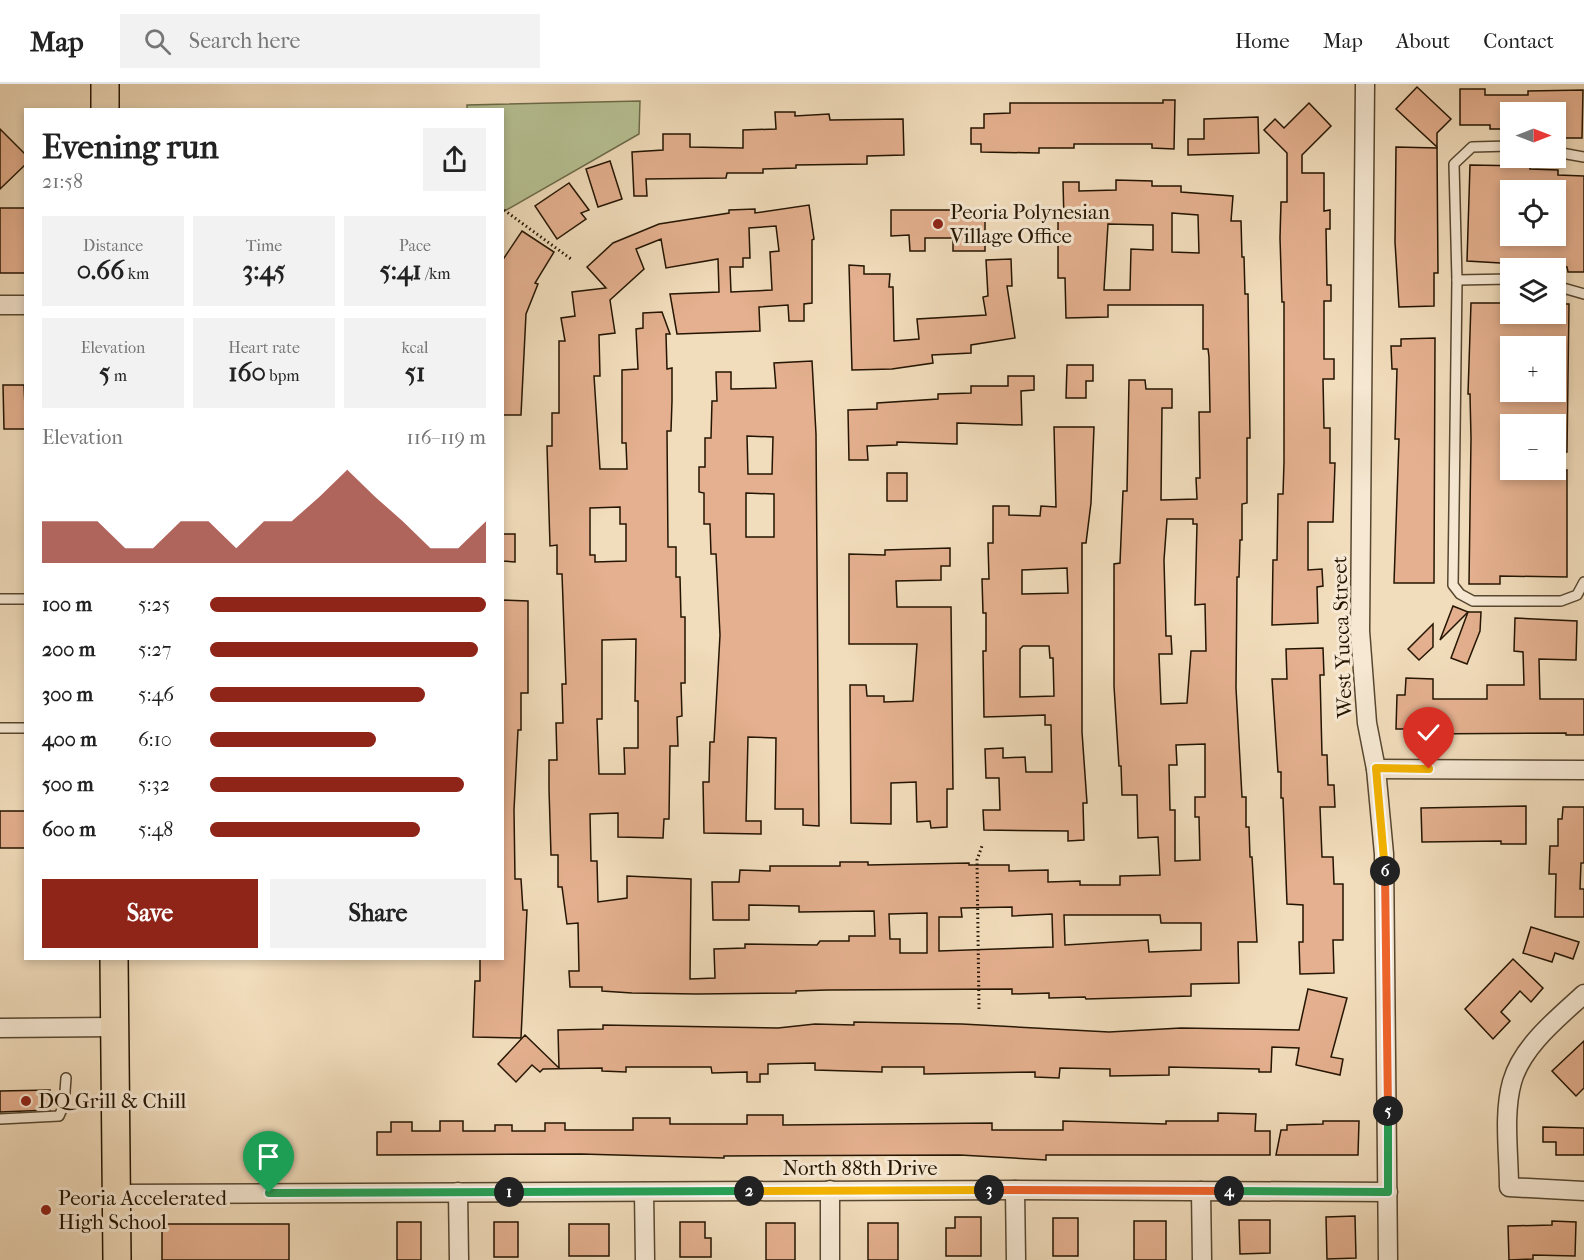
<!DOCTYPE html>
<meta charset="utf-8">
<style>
body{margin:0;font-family:"IM FELL French Canon",serif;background:#f2f2f2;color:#222;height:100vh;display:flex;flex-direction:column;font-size:22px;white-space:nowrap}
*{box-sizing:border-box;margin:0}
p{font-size:20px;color:#767676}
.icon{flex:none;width:33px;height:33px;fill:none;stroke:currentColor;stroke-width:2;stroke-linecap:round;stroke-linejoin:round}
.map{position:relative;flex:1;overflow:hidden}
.side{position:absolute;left:24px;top:24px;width:480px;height:852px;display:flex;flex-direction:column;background:#fff;border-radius:0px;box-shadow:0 3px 9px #0003}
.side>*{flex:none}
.needle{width:39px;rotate:90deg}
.tools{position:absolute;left:1500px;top:18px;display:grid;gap:12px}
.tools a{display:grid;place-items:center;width:66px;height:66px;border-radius:0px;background:#fff;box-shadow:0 3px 9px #0003;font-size:30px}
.pin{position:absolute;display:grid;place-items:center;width:51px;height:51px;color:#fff;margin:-62px -26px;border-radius:50% 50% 50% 0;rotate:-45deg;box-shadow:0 0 6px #0007}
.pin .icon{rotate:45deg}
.km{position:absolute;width:30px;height:30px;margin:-15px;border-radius:50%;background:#222;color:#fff;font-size:16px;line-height:30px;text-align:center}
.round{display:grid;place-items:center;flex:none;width:63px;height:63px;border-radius:0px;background:#f2f2f2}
.head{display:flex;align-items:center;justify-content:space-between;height:102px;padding:0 18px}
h1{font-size:33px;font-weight:700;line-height:45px}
.figures{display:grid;grid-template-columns:repeat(3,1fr);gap:9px;height:102px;padding:6px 18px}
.figures div{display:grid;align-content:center;border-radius:0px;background:#f2f2f2;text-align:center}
.figures b{font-size:26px;font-weight:700}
.figures small{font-size:16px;font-weight:400}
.figures p{font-size:16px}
.chart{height:168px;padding:12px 18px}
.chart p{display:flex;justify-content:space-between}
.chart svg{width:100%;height:108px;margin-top:6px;fill:#8f2418;opacity:.7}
.cta{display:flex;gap:12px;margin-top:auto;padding:12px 18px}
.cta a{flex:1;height:69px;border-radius:0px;background:#8f2418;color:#fff;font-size:24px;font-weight:700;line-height:69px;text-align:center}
.cta a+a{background:#f2f2f2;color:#222}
ul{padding:0 18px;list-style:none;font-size:20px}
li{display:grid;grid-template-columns:96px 72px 1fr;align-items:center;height:45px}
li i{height:15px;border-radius:8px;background:#8f2418}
header{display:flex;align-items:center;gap:36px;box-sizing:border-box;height:84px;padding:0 30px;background:#fff;border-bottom:2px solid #e0e0e0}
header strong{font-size:28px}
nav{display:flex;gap:33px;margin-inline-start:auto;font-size:21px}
.search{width:420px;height:54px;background:#f2f2f2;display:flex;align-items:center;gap:15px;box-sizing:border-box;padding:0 21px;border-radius:0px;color:#767676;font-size:22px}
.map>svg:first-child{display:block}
.green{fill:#b6c193;stroke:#6d6b4a;stroke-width:1.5}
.building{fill:#e4b08f;stroke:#241502;stroke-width:1.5;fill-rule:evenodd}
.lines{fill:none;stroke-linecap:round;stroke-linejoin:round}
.service-casing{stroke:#574730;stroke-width:12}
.minor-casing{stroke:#574730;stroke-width:21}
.primary-casing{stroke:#241502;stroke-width:30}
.path{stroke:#241502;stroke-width:3;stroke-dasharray:1.5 3;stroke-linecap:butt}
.service{stroke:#f6e8d3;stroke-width:9}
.minor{stroke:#f6e8d3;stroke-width:18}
.primary{stroke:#f1dcbb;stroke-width:27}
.split-1-casing{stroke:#fff;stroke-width:12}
.split-2-casing{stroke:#fff;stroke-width:12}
.split-3-casing{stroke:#fff;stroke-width:12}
.split-4-casing{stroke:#fff;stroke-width:12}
.split-5-casing{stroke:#fff;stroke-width:12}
.split-6-casing{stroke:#fff;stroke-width:12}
.split-7-casing{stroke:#fff;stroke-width:12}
.split-1{stroke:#22a559;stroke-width:8}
.split-2{stroke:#22a559;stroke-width:8}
.split-3{stroke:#f5b400;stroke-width:8}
.split-4{stroke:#f0652b;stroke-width:8}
.split-5{stroke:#22a559;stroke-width:8}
.split-6{stroke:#f0652b;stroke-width:8}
.split-7{stroke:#f5b400;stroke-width:8}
.poi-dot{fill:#8f2418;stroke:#f6e8d3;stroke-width:2}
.labels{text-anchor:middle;stroke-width:6;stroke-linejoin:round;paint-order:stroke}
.poi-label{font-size:21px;fill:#241502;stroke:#f6e8d3;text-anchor:start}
.street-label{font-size:21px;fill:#241502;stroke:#f6e8d3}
</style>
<header>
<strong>Map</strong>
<div class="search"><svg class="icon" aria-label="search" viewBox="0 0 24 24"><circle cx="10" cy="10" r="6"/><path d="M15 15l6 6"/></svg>Search here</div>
<nav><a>Home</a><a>Map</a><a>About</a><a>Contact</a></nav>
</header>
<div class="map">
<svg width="1584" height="1176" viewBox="0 0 1584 1176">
<rect width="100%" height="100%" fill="#f1dcbb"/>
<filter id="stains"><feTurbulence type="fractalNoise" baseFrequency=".00333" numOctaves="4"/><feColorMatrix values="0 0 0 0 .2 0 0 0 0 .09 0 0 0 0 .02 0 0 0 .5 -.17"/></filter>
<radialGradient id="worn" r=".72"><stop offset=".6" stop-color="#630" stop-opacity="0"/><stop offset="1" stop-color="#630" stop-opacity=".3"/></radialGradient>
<polygon class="green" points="640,17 639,50 503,128 502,26 467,25 467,21"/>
<g class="building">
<polygon points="1417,3 1451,35 1437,49 1437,63 1396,25"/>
<polygon points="1460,5 1485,5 1485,11 1528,11 1528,7 1583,6 1582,54 1563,54 1563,46 1556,46 1556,28 1510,28 1510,45 1490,45 1490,41 1460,41"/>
<polygon points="1163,16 1175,16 1174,65 1152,64 1152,60 1074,60 1074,64 1039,64 1039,69 981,68 981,60 971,60 971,44 984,44 984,30 1010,29 1010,19 1163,19"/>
<polygon points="1309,19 1331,42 1302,71 1302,89 1324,89 1324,127 1330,126 1330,145 1326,145 1327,201 1331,201 1331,217 1324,217 1324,275 1334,275 1334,295 1323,295 1324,344 1330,344 1330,379 1335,379 1333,438 1308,438 1308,486 1322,485 1323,502 1317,503 1318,539 1272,541 1273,476 1277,476 1278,410 1283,410 1284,378 1284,218 1282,218 1280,154 1281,118 1287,118 1287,69 1264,46 1275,35 1284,44"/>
<polygon points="775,28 795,28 795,32 829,30 830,36 903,35 904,71 867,72 867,80 796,81 796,84 763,85 763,89 727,89 726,94 646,95 647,112 634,112 632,68 663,66 663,50 690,50 690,63 743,64 743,46 776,45"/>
<polygon points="1258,33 1259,69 1188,71 1188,55 1204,55 1204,35"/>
<polygon points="0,45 26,71 26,80 0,105"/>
<polygon points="1396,63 1437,64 1438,189 1434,189 1434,222 1399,223 1395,158"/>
<polygon points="610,77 622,115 598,123 586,85"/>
<path d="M1470,81L1530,82V85L1558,86V91L1584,92V188H1568L1567,183L1467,177ZM1510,106H1556V152H1510Z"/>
<path d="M1116,96L1152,97V102H1181V108L1233,112L1231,137H1241L1242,173H1244L1245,210H1248L1250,354H1247V419L1242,420V456H1240L1239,493H1237L1236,604L1242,713H1246V743H1249L1250,773H1252L1257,858H1238L1239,899L1191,900V912L1086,915L1085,913L1049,914V909L1012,910V905L827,906L796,907V909L697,910L632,909L602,907V903H570L569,887H579L578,839L567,840L562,803H558V771H551L549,705V676H557L556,639H563L562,600H566L562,490H557V461L550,462L547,362H552V329H559V257H565L561,234L575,232L572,208L606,204L587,183L613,159L659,140L729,129V126L755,125V129L809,121L814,155L812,156V219L804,220V237H789L788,221L759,223L760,247L677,250L670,210L719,208L718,175L666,184L661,155L636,165L644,185L610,216L615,249L599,251L600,292H594L600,385H627L626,359H622V286L638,285L636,245L643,244V229L662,228L670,250H666L667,285L672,284V317L671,347H667L668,463H676V493H680L681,533H685V599H681L682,632L677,633L678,662H670L669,735H664L663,754L618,753V729L590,730L591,777H597L598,818L627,814V792L691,795L690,895L715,894L714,865L745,864V860L817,861L820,857H849V852H875L874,827L799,828V822L749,821V836H713L712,798H739L740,786L770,787V782H840V778H868V781L969,779V781H1009V787L1048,786V798L1080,797V801H1120V792L1160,791L1158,753L1138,754L1137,711H1122L1121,682H1119L1114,602V480L1120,479L1123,407H1127L1129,296H1145L1146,305H1172V324H1162L1161,416L1197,415L1196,394H1200L1199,328H1210L1209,273L1208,265H1203V221H1108V233L1066,234L1065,194H1058V137H1064L1063,98H1079V107L1116,106ZM1172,129L1198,131L1199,169L1172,168ZM1108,140L1153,141V166L1131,165L1130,206H1104ZM776,142L779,167L770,168L772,206L731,208L730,183H743V174H750L749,144ZM620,423V440H626V477L595,478V471H590V424ZM1167,435H1193V440H1197L1195,521L1205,520L1206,567H1191L1187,619L1161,620L1159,570H1172L1171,552H1166L1164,476ZM636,555L635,617H638V664H624L625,690H599L597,635H602V556ZM1205,660V713H1195V733H1199L1200,776L1175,777V726H1170L1169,681H1177L1176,661ZM1012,823V832L1052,830L1053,863L939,867V833H962L961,824ZM927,829V869H900V855H890L889,830ZM1064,831H1160L1161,839H1201V866L1149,868L1148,856L1065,861Z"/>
<polygon points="569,99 589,126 581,129 586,135 557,155 535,122"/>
<rect x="0" y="124" width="25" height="65"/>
<polygon points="891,126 985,126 985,167 953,167 953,154 925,154 925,167 910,167 909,151 891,152"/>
<polygon points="522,147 554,168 535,199 538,200 526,230 521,331 502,331 502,177"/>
<polygon points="1011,175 1012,202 1007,202 1015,254 971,261 971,269 932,271 933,279 892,285 852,286 849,181 864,182 864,190 890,190 889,203 893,203 894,257 919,255 917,235 986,231 983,213 988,212 986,176"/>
<path d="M1471,219H1510V230H1556V220H1569L1567,368H1556V340H1506L1505,366L1510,367V386H1567V493L1500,492V500H1469L1471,354L1470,310H1468ZM1510,262H1556V316L1515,315V308H1510Z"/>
<polygon points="1435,254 1434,499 1394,499 1399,355 1395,355 1397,285 1392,285 1391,262 1401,262 1401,255"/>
<path d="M812,277L816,350L819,742L803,741V725H775L776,654L748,653L746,737H761V750L704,749L703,698H709L710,658H714L720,551L716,470H711L710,440H704V409L699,408V383H705V354H711L712,317H717L716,288H731V305L776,304L774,279ZM747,352L773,353L772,390H748ZM746,409L774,410V453H746Z"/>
<polygon points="1067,281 1093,281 1093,297 1086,297 1086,314 1066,314"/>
<polygon points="1008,292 1034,292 1034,306 1021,307 1022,341 957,339 957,360 897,358 897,361 867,362 868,376 849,376 848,326 877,325 877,319 938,315 938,310 971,309 971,302 1008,302"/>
<polygon points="3,301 24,301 26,345 4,345"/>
<path d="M1054,343H1094L1091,419L1086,459H1082V648L1087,719H1083L1084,756L1068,757V747L984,746L983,726H1000L999,694H986L985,665L1003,664V674L1025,673L1026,688H1052L1051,641H1045V631L984,633L983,567H986V529H983L982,495H989L988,459H993V422H1009V431L1040,432L1041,422L1056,423ZM1067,484L1068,509L1022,510V486ZM1023,562H1049L1050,574H1053L1054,612L1020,613V565Z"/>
<rect x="887" y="389" width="20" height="28"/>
<polygon points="502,450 515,450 515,478 502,477"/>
<polygon points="950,464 950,482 941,482 941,496 896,497 897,523 951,523 953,705 947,705 947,743 931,744 930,737 917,738 916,698 891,699 891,740 851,739 850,601 866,601 867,612 884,612 884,618 913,617 917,560 849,560 849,470 885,471 885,466"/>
<polygon points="502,516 528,517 528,609 521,609 521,646 518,646 514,726 515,795 521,795 523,826 527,826 521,954 473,953 475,897 480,897 480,874 502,874"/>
<polygon points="1453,522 1468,528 1440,556"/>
<polygon points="1468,528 1481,528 1480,547 1467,580 1451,574"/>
<polygon points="1515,534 1577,537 1576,576 1539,575 1540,615 1584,615 1584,651 1566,651 1566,649 1416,650 1416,645 1396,645 1397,611 1405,611 1406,594 1433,595 1433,615 1487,615 1487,601 1524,601 1523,568 1514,567"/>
<polygon points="1433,540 1433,563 1419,576 1408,565"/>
<polygon points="1323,564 1324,591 1320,591 1322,671 1327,671 1328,701 1334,701 1335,723 1320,723 1322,773 1333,773 1334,800 1343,800 1343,856 1333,856 1334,889 1300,890 1299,858 1303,858 1303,821 1287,820 1283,714 1281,714 1281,688 1278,688 1272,595 1287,595 1286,565"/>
<polygon points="1526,722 1526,760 1501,760 1501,757 1422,758 1421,724"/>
<polygon points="1563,723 1584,723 1584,779 1581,779 1580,805 1584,805 1584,833 1555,833 1556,790 1549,790 1550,762 1558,762 1558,735 1562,735"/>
<rect x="0" y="727" width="26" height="37"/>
<polygon points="1531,843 1579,858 1573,875 1555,869 1552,878 1523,869"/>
<polygon points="1513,875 1543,904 1531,918 1520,907 1501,928 1510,937 1493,955 1465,925"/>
<polygon points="1308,905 1347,914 1331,973 1343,975 1340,991 1296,981 1299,964 1272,963 1271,988 1259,988 1259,985 1169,983 1169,991 1110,992 1110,985 1060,984 1059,994 1035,993 1035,988 924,990 924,983 882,983 882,988 815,986 815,979 768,980 768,990 760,990 760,998 747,998 747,988 712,989 711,983 626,983 626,988 602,987 602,984 543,985 540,988 532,981 516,998 498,980 525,951 559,984 558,946 603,945 603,941 778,944 815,940 854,941 854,938 962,940 1109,948 1181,944 1299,946"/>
<polygon points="1584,957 1584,1004 1576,1012 1552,987"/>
<polygon points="50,1006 50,1026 0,1028 0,1007"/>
<polygon points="1218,1029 1256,1030 1255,1047 1270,1047 1270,1071 1046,1071 1046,1076 960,1071 724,1072 724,1074 581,1070 377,1071 377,1048 391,1048 391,1038 412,1038 412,1047 440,1047 440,1037 463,1037 463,1047 495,1047 495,1041 512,1041 512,1047 545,1047 545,1039 565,1039 565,1046 633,1046 633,1034 670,1034 670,1040 747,1040 747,1031 783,1031 783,1041 992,1039 992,1046 1063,1046 1063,1037 1166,1040 1166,1037 1218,1037"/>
<polygon points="1323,1037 1359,1037 1358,1071 1276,1071 1281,1046 1287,1046 1287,1041 1323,1040"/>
<polygon points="1543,1043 1584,1044 1584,1071 1556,1071 1556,1058 1543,1058"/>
<polygon points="1355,1132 1356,1174 1327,1175 1326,1133"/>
<polygon points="955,1133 981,1133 981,1172 946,1172 946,1144 955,1144"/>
<rect x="1053" y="1134" width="25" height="38"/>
<polygon points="1239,1136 1270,1136 1270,1169 1240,1170"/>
<rect x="1134" y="1137" width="32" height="39"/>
<polygon points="1552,1137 1576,1138 1575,1172 1533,1171 1533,1175 1509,1176 1508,1142 1552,1141"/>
<rect x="397" y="1138" width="24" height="38"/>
<rect x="494" y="1138" width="24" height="35"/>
<polygon points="680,1138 705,1138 705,1154 711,1154 711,1173 680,1173"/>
<rect x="766" y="1139" width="29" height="37"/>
<rect x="868" y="1139" width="30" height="37"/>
<rect x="162" y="1140" width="127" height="36"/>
<rect x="569" y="1140" width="40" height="32"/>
</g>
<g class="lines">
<g class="service-casing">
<g id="service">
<polyline points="1510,62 1472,63 1454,80 1457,196 1453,501 1460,510 1473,517 1561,517 1577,511 1584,498"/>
<polyline points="1556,68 1584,73"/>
<polyline points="1457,196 1510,195"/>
<polyline points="1556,202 1584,210"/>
<polyline points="0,515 26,515"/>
<polyline points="0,644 26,644"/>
<polyline points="0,1035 59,1032 64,1021 66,994"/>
</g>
</g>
<g class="minor-casing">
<g id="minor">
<polyline points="1365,0 1360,547 1367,639 1376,685 1384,770 1388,1176"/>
<polyline points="0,221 26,221"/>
<polyline points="1376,685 1584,686"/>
<path d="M1584,910C1558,934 1522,962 1512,998C1503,1030 1509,1070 1509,1103L1584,1107"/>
<polyline points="0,944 114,943"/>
<polyline points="830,1106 830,1176"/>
<polyline points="1015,1106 1016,1176"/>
<polyline points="1201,1107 1202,1176"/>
<polyline points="458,1108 459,1176"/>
<polyline points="644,1108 645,1176"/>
<polyline points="116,1110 1015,1106 1388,1108"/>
</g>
</g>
<g class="primary-casing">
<g id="primary">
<polyline points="105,0 105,26"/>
<polyline points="114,874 117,1176"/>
</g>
</g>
<g class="path">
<polyline points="504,126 571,175"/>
<polyline points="979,925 977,776 982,762"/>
</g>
<use href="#service" class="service"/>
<use href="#minor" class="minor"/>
<use href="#primary" class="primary"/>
</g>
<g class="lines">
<g class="split-1-casing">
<polyline id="split-1" points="269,1109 509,1108"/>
</g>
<g class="split-2-casing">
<polyline id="split-2" points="509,1108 749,1107"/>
</g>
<g class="split-3-casing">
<polyline id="split-3" points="749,1107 989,1106"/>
</g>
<g class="split-4-casing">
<polyline id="split-4" points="989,1106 1229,1107"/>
</g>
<g class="split-5-casing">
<polyline id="split-5" points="1229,1107 1388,1108 1388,1027"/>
</g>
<g class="split-6-casing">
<polyline id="split-6" points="1385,787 1388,1027"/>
</g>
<g class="split-7-casing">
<polyline id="split-7" points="1385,787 1376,684 1429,685"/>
</g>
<use href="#split-1" class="split-1"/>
<use href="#split-2" class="split-2"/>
<use href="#split-3" class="split-3"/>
<use href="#split-4" class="split-4"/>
<use href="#split-5" class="split-5"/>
<use href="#split-6" class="split-6"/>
<use href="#split-7" class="split-7"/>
</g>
<g class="poi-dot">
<circle cx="938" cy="140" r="6"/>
<circle cx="26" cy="1017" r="6"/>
<circle cx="46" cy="1126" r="6"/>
</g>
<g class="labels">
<g class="poi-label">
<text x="950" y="135">Peoria Polynesian<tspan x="950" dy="24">Village Office</tspan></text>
<text x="38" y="1024">DQ Grill &amp; Chill</text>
<text x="58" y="1121">Peoria Accelerated<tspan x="58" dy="24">High School</tspan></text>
</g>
<g class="street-label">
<text transform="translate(1342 553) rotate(-92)" y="7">West Yucca Street</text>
<text x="860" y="1091">North 88th Drive</text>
</g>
</g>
<rect width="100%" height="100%" filter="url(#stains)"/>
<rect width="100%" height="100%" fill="url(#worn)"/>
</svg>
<div class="tools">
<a><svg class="needle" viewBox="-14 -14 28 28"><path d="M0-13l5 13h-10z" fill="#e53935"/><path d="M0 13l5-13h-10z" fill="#767676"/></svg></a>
<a><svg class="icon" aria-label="locate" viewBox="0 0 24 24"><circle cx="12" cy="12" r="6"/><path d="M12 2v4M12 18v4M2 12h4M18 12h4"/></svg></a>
<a><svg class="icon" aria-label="layers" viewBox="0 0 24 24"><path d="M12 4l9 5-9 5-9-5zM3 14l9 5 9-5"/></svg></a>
<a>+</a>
<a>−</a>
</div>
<div class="pin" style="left:269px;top:1109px;background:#1e9e55"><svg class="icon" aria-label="arrive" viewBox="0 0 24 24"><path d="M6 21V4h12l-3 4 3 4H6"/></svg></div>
<div class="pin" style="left:1429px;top:685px;background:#d93025"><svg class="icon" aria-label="check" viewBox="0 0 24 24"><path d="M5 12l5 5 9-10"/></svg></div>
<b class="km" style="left:509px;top:1108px">1</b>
<b class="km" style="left:749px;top:1107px">2</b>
<b class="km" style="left:989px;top:1106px">3</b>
<b class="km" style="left:1229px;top:1107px">4</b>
<b class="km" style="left:1388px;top:1027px">5</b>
<b class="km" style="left:1385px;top:787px">6</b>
<section class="side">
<div class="head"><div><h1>Evening run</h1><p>21:58</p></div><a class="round"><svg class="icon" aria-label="share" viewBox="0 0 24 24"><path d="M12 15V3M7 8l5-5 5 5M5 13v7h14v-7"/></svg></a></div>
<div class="figures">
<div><p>Distance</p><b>0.66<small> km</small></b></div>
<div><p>Time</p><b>3:45</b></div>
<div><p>Pace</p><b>5:41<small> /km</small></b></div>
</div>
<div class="figures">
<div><p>Elevation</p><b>5<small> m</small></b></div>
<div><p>Heart rate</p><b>160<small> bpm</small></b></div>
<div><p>kcal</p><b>51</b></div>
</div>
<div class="chart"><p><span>Elevation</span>116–119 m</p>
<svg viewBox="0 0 160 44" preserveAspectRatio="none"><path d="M0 44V27L10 27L20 27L30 38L40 38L50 27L60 27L70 38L80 27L90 27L100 17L110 6L120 17L130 27L140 38L150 38L160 27V44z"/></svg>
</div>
<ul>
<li><b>100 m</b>5:25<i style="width:100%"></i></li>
<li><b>200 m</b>5:27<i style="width:97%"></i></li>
<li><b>300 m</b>5:46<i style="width:78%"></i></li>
<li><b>400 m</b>6:10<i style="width:60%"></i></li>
<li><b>500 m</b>5:32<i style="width:92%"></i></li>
<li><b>600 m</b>5:48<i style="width:76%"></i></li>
</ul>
<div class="cta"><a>Save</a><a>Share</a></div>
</section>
</div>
